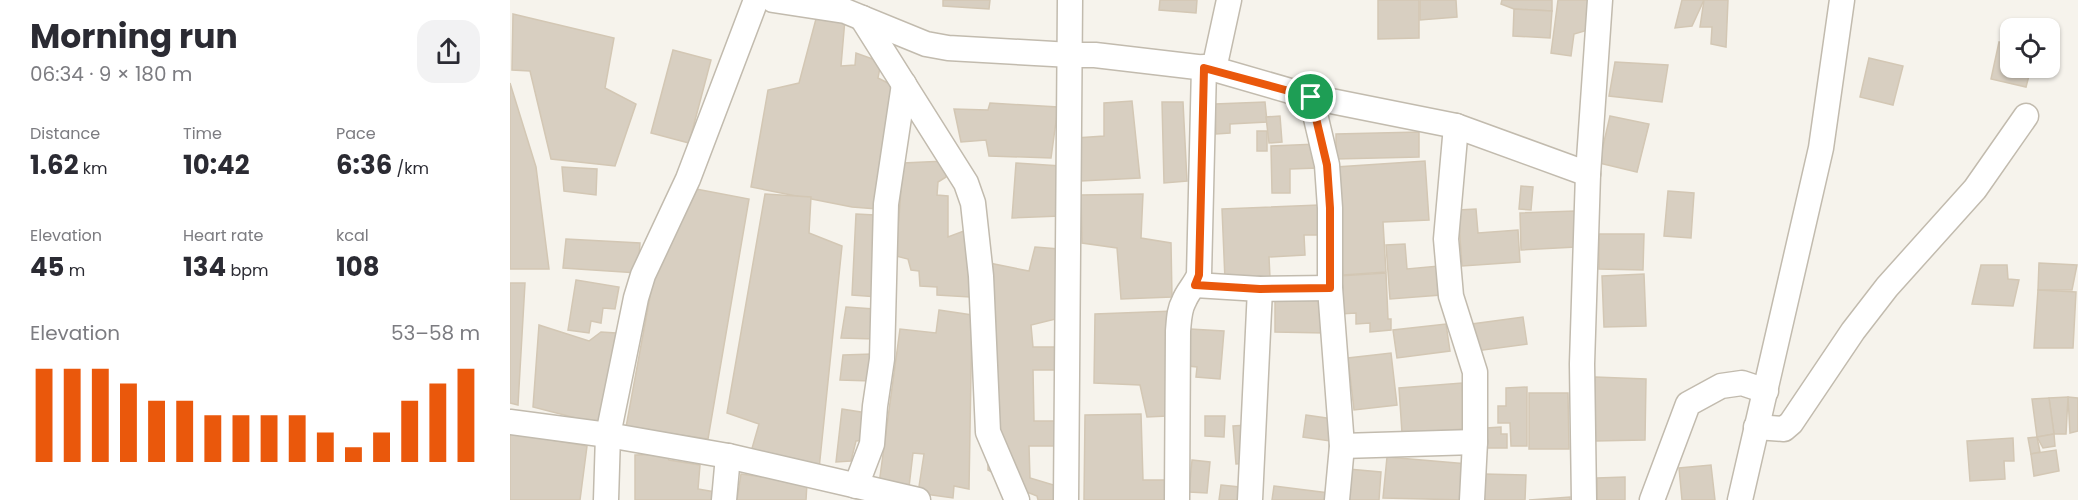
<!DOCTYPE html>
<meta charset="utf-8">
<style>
body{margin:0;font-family:Poppins,sans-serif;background:#f2f2f3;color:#2b2b33;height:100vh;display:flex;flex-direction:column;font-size:22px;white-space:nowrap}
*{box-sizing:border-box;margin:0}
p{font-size:20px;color:#7c7c81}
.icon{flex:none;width:33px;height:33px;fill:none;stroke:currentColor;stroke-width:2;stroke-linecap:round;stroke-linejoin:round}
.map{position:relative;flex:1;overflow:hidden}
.side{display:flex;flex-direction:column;background:#fff;width:510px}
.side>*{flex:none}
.tools{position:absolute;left:1490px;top:18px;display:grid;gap:12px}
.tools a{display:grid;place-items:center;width:60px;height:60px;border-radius:12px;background:#fff;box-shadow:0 2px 4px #0004;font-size:30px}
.pin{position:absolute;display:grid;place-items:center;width:51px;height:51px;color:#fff;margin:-26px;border:3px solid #fff;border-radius:50%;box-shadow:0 2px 6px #0007}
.round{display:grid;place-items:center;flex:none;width:63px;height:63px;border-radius:18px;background:#f2f2f3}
.headline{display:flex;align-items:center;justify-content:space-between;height:102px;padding:0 30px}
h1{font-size:33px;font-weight:700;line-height:45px}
.stats{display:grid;grid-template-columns:repeat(3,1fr);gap:9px;height:102px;padding:6px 30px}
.stats div{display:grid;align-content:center}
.stats b{font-size:26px;font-weight:700}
.stats small{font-size:16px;font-weight:400}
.stats p{font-size:16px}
.chart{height:168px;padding:12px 30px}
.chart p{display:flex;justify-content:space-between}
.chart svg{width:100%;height:108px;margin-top:6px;stroke:#ea580c;stroke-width:6}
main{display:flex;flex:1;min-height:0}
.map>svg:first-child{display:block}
.building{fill:#d8cfc1;stroke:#d3c7b4;stroke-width:1.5}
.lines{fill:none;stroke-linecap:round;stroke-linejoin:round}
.street-casing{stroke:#c2bbae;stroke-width:27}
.street{stroke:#fff;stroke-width:24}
.route-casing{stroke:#fff;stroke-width:12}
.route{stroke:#ea580c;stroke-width:8}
</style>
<main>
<section class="side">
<div class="headline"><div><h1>Morning run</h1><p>06:34 · 9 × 180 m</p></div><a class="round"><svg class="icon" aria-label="share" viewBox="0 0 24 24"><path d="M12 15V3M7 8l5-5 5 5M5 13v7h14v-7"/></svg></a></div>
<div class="stats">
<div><p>Distance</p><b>1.62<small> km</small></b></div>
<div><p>Time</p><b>10:42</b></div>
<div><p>Pace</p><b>6:36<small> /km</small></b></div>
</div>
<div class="stats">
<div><p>Elevation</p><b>45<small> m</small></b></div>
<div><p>Heart rate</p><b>134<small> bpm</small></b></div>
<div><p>kcal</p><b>108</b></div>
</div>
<div class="chart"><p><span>Elevation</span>53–58 m</p>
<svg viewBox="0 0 160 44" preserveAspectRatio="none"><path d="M5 44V6M15 44V6M25 44V6M35 44V12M45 44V19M55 44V19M65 44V25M75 44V25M85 44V25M95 44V25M105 44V32M115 44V38M125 44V32M135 44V19M145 44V12M155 44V6"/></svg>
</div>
</section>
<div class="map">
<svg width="1568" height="500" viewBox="0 0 1568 500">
<rect width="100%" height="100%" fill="#f6f3ec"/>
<g class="building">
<polygon points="433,0 480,0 479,9 433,6"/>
<polygon points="650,0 687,0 686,13 649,10"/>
<polygon points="868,0 909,0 909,38 868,39"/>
<polygon points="910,0 946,0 947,17 910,20"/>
<polygon points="992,0 1042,0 1042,11 1004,9 991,4"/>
<polygon points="1048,0 1079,0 1078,30 1064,34 1061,56 1041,53"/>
<polygon points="1172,0 1194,0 1182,26 1165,28"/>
<polygon points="1194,0 1218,0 1216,47 1201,44 1202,27 1190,27"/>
<polygon points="1004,9 1042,11 1040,38 1003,36"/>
<polygon points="3,14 104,38 95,88 126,104 105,166 41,159 20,71 2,70"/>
<polygon points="307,15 335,19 331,66 345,65 346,53 371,62 368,78 386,87 367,209 342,207 241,187 258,90 289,83"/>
<polygon points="1489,42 1500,45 1500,68 1521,68 1516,87 1481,79"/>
<polygon points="163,50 201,60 179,143 141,133"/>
<polygon points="1359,58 1393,66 1383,105 1350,97"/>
<polygon points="1105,62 1158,65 1152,102 1099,96"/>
<polygon points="0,83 26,167 39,269 0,269"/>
<polygon points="622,101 630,178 571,181 566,138 594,136 594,103"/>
<polygon points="652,102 673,102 677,181 654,183"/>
<polygon points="755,102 757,122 720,124 720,133 706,134 705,104"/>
<polygon points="480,103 548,107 541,158 479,156 476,140 451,142 444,109 478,110"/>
<polygon points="770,116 772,142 759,143 756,117"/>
<polygon points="1100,116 1139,124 1127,172 1089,163"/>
<rect x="747" y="131" width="10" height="20"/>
<polygon points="909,132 909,157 826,159 826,134"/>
<polygon points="807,144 808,168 780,169 780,193 762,193 761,146"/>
<polygon points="435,161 436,177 428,182 427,195 438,196 438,237 459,229 460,297 427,295 427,287 410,286 409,271 401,270 398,259 386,256 393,163"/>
<polygon points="915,161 919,220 873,222 876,272 833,275 826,167"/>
<polygon points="506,163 551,166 550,216 502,218"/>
<polygon points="52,167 87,169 86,195 54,191"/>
<polygon points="1011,186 1023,187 1021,210 1009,209"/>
<polygon points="186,189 239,199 198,439 116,427 143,280"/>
<polygon points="1158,191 1184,193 1181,238 1154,236"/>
<polygon points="255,194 301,197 299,233 332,246 309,469 241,452 249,424 217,413"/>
<polygon points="633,194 631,238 661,243 662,297 611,299 607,248 572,243 571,195"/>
<polygon points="809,205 810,235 794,235 795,255 759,257 760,278 715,280 712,209"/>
<polygon points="966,209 968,233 1008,230 1010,262 952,266 948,210"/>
<polygon points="1065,211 1066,247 1011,250 1010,213"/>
<polygon points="346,214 365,215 368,297 342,295"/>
<polygon points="1089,234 1134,234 1133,270 1089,269"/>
<polygon points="56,239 130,243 128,273 53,268"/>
<polygon points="895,244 897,269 929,266 931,295 880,299 876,245"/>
<polygon points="525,247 549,249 550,318 521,325 523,347 552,347 550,370 523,370 524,421 546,421 548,446 519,446 520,478 547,486 547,500 528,500 527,496 517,492 478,470 479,263 519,271"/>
<polygon points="1529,263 1567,265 1562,290 1528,290"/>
<polygon points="1471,265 1497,265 1498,279 1509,280 1503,306 1462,304"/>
<polygon points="876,273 878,319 881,319 881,330 860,332 860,323 846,324 846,313 830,314 828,276"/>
<polygon points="1134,274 1136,326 1094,327 1092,276"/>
<polygon points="66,280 109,287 105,309 93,308 91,323 81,321 79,333 58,330"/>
<polygon points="0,283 15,283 8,405 0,403"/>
<polygon points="1528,290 1566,292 1563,348 1524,348"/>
<polygon points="765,297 815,298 815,333 765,332"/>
<polygon points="336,307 364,309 365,339 331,338"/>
<polygon points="429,310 462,315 459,489 444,486 443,498 408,493 414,454 403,453 399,487 369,484 390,329 426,333"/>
<polygon points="664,311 657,416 637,417 630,385 584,383 585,314"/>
<polygon points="1013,317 1017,344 966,351 962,324"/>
<polygon points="936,324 940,351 887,358 883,330"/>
<polygon points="29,325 79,341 91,332 106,333 93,425 23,407"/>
<polygon points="680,329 714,331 710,379 686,377 687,367 678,366"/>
<polygon points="881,353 887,405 844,410 838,358"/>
<polygon points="362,354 361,381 330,380 333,355"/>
<polygon points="1085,377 1136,379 1135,440 1085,441"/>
<polygon points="952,383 954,429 892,433 889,388"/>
<polygon points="1017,387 1017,446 1001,446 1000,423 988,423 988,406 996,406 996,388"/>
<polygon points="1019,393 1058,393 1059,449 1019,449"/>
<polygon points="1558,397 1568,398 1568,431 1560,433"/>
<polygon points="1558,397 1556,434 1544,434 1539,398"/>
<polygon points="1539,398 1544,434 1527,437 1522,399"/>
<polygon points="332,409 357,413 356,440 346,441 341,461 326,462"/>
<polygon points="631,414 633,480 657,480 658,500 574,500 575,415"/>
<polygon points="796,415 823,419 820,441 793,437"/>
<polygon points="695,416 715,416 714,437 695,436"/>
<polygon points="737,425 739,463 726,464 723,426"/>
<polygon points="991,427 991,434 997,434 997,448 976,448 976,428"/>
<polygon points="0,433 77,446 70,500 0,500"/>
<polygon points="1544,434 1545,446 1533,448 1527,437"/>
<polygon points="1527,437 1530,452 1521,454 1518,438"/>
<polygon points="1503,438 1504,461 1494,461 1495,479 1460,481 1457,441"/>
<polygon points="1546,450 1549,471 1524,476 1521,454"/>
<polygon points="156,454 159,460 190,465 188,489 205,492 205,500 125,500 125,455"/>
<polygon points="877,457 958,464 955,500 873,498"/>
<polygon points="682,460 700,462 697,493 679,492"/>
<polygon points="1201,465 1205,500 1172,500 1169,468"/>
<polygon points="838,469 871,472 869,500 836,500"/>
<polygon points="231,474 297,483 296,500 227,500"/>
<polygon points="974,474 1016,475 1015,500 974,500"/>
<polygon points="1115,477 1115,500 1087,500 1087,478"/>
<polygon points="711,485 739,488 738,500 709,500"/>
<polygon points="764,486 819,493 819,500 762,500"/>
<polygon points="1060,497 1060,500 1019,500"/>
</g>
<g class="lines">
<g class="street-casing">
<g id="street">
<polyline points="263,0 335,11 416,44 438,48 561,55 585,55 704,69 801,97 946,126 1078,174"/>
<polyline points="352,18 456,183 463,203 471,276 478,432 507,500"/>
<polyline points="704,69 719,0"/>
<polyline points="801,97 817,165 820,208 820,288 832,446 827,500"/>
<polyline points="946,126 936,239 941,296 965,372 965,442 962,500"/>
<polyline points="685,285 750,289 820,288"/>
<polyline points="0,422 98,435 218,456 408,500"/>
<polyline points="1246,427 1274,429 1281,423 1343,331 1377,287 1465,189 1516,116"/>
<polyline points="832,446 965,442"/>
<polyline points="346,486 362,444 365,406 372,359 376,204 394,84"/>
<polyline points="96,500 98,435 126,298 133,275 178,179 246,0"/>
<polyline points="214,500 218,456"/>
<polyline points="556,500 560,0"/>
<path d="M667,500L668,331C669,320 669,310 674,301C678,291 685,285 689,275L694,67"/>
<polyline points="740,500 750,289"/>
<polyline points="1074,500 1072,364 1078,174 1090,0"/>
<polyline points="1142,500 1178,404 1211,386 1232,383 1256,391"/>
<polyline points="1230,500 1311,148 1332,0"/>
</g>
</g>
<use href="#street" class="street"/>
</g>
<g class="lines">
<g class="route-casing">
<polygon id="route" points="694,68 801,97 817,165 820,208 820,288 750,289 685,285 689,275"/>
</g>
<use href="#route" class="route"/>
</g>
</svg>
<div class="tools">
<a><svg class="icon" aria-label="locate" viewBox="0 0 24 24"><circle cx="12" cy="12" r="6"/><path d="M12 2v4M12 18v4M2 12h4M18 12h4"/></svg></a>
</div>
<div class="pin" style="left:801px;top:97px;background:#1e9e55"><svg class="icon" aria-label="arrive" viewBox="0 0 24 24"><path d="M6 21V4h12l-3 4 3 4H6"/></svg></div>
</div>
</main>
